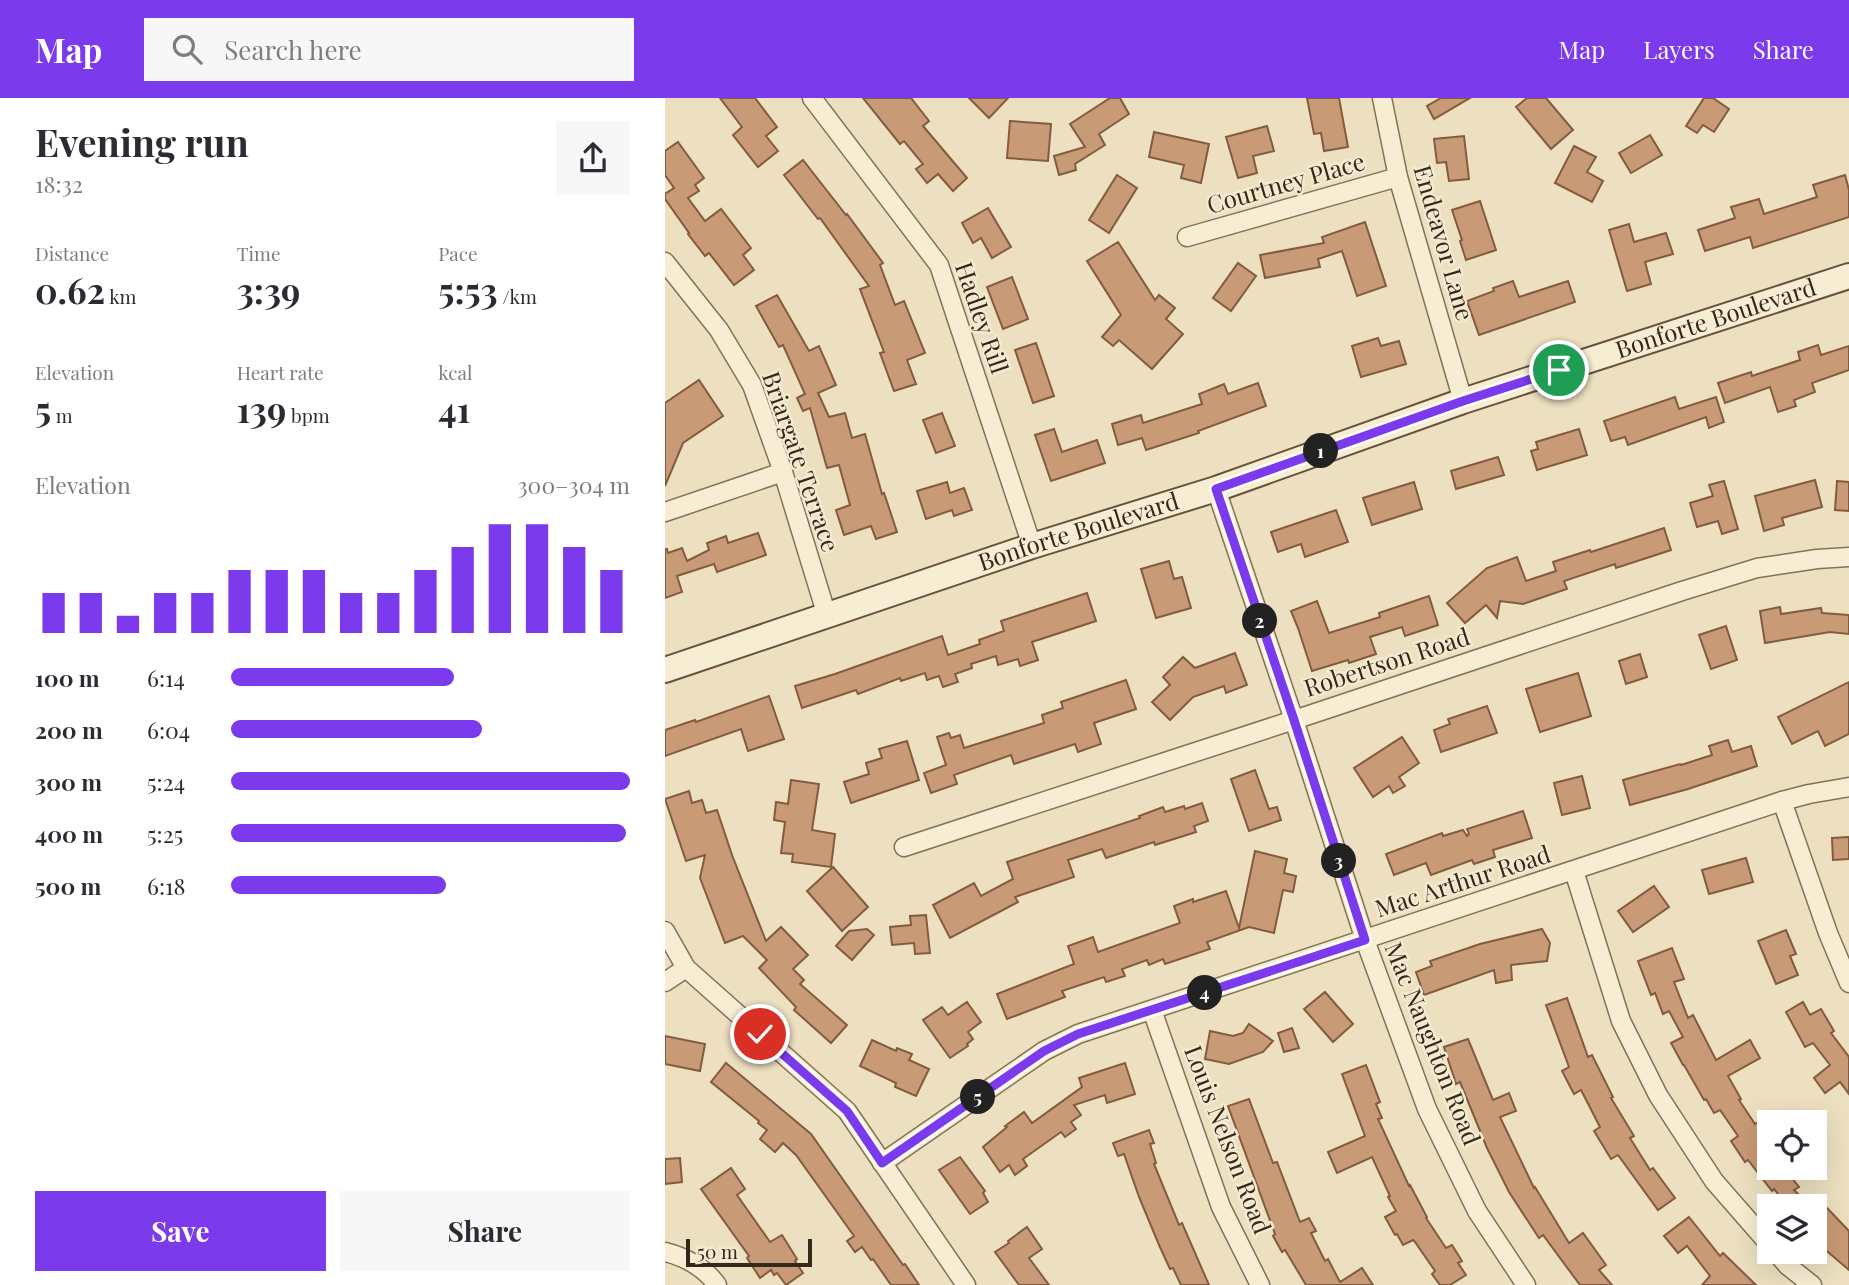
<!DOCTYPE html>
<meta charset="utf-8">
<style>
body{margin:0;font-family:"Playfair Display",serif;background:#f7f7f7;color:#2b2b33;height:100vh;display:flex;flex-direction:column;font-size:26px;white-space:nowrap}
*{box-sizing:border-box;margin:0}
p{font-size:23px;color:#7c7c81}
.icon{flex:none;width:38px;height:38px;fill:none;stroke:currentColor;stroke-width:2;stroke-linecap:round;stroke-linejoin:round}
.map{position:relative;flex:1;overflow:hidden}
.panel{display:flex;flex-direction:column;background:#fff;width:665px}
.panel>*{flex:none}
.buttons{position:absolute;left:1092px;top:1012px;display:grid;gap:14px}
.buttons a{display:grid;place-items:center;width:70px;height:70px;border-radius:0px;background:#fff;box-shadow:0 7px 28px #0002;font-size:35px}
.scale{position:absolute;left:21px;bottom:18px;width:126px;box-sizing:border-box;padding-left:7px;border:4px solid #34281c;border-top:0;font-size:19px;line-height:24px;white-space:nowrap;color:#34281c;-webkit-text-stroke:5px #f4eacf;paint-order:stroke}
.pin{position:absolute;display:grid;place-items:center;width:60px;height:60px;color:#fff;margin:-30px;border:4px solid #fff;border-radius:50%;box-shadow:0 2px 7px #0007}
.km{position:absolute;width:35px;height:35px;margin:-18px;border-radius:50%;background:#222;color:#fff;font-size:19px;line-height:35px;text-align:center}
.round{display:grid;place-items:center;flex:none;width:74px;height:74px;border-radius:0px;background:#f7f7f7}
.headline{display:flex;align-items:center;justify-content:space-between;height:119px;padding:0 35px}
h1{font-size:38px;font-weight:700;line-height:52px}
.stats{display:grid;grid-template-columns:repeat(3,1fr);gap:10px;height:119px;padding:7px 35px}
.stats div{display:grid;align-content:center}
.stats b{font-size:35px;font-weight:700}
.stats small{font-size:19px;font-weight:400}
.stats p{font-size:19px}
.chart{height:196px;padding:14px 35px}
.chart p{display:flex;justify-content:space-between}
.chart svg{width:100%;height:126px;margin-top:7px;stroke:#7c3aed;stroke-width:6}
.primary-button{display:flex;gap:14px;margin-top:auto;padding:14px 35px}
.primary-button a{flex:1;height:80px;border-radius:0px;background:#7c3aed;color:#fff;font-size:28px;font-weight:700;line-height:80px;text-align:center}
.primary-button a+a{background:#f7f7f7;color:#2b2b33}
ul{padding:0 35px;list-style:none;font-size:23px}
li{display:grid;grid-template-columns:112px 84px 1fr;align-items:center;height:52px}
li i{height:18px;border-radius:9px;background:#7c3aed}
header{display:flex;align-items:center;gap:42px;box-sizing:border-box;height:98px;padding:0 35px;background:#7c3aed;color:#fff}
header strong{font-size:33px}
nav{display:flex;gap:38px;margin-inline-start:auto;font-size:24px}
.search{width:490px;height:63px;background:#f7f7f7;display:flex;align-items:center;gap:18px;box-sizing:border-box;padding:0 24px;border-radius:0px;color:#7c7c81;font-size:26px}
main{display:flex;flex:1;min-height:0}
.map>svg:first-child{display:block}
.building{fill:#c99a76;stroke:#835b3f;stroke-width:2}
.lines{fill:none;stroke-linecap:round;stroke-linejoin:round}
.street-casing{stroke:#847158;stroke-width:21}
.secondary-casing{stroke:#66523c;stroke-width:28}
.street{stroke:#f7edd2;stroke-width:18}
.secondary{stroke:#f7edd2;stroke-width:24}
.route-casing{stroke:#fff;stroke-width:14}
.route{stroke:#7c3aed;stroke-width:9}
.labels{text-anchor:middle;stroke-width:5;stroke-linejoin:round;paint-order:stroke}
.street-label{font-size:24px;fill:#34281c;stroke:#f4eacf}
</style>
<header>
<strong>Map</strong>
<div class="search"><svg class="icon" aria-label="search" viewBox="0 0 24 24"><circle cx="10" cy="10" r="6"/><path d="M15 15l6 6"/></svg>Search here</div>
<nav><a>Map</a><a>Layers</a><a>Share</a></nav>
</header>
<main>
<section class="panel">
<div class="headline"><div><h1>Evening run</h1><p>18:32</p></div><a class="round"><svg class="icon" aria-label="share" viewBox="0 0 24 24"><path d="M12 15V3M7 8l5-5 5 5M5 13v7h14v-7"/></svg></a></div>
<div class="stats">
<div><p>Distance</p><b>0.62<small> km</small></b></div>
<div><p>Time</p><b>3:39</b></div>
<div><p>Pace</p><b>5:53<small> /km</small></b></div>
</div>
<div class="stats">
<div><p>Elevation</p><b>5<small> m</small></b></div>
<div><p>Heart rate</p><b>139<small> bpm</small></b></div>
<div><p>kcal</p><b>41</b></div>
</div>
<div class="chart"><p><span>Elevation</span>300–304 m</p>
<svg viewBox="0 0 160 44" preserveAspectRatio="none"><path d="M5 44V30M15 44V30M25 44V38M35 44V30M45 44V30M55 44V22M65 44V22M75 44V22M85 44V30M95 44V30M105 44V22M115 44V14M125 44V6M135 44V6M145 44V14M155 44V22"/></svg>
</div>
<ul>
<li><b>100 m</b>6:14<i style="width:56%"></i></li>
<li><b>200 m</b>6:04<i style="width:63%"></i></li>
<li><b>300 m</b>5:24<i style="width:100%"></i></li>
<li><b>400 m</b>5:25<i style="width:99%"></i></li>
<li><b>500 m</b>6:18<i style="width:54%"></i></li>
</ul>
<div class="primary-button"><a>Save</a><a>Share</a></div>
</section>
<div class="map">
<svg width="1184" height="1187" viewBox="0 0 1184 1187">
<rect width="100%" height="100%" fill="#ece0c0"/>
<g class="building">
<polygon points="55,0 90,0 112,29 101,38 113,53 93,69 68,37 77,29"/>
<polygon points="198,0 246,0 264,23 258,28 302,80 288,93 273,76 262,85 251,71 258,66 239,43 235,46"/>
<polygon points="304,0 343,0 324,20"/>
<polygon points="445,0 455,0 464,16 434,36 440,47 410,66 411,72 394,77 389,58 420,49 405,26"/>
<polygon points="642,0 674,0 683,49 659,53 656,35 649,36"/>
<polygon points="776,0 805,0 769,21 762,8"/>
<polygon points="862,0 881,0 908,32 886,51 851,9"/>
<polygon points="1039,0 1048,0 1064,11 1049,34 1038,27 1032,35 1021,28"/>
<polygon points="345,23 386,26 383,63 342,60"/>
<polygon points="602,28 609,53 588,58 592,75 573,80 561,39"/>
<polygon points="489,34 544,46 536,85 516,80 519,67 484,59"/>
<polygon points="985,37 997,57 966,75 954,55"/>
<polygon points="799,38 804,81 784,83 781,64 772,65 769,41"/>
<polygon points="13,44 39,80 30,87 34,93 23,100 40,123 56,111 86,150 78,157 89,172 69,187 44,155 40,158 23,136 24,135 0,101 0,96 9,90 0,77 0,53"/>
<polygon points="909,48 931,59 922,74 938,83 927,104 890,85"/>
<polygon points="138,62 181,117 182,116 218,165 215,167 230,207 239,203 260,255 242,262 251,286 229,293 215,255 219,254 195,191 204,188 155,120 153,121 119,77"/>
<polygon points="452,77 472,90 444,135 424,122"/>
<polygon points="1180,77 1184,92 1184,119 1088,150 1085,139 1040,153 1033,132 1070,120 1066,109 1094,101 1099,116 1152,99 1148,87"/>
<polygon points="815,103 831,152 801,162 795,143 797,142 787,112"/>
<polygon points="323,110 346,149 327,160 316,140 308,145 297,125"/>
<polygon points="700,124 721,188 692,198 677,153 653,161 655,169 600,180 595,157 659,145 657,139"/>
<polygon points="964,126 969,144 1001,135 1008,156 980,164 986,186 962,193 944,132"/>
<polygon points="453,144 490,202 494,197 510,210 501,221 518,236 487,271 454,242 448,248 437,239 456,217 422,163"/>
<polygon points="573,165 591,178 566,213 548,200"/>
<polygon points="347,179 363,221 338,231 322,189"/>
<polygon points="848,183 854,199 903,183 910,204 814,237 802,203 829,193 828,190"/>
<polygon points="112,197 144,253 154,248 171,287 153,295 164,319 180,315 187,340 200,336 217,396 219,395 232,434 211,441 206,428 179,437 171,412 185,407 174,367 162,370 145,310 138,313 132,300 140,296 118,247 114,249 91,208"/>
<polygon points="713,240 716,248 734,243 741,266 696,279 687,248"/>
<polygon points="371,245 389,298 368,305 350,252"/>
<polygon points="1153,247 1156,257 1184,248 1184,272 1147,285 1150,294 1129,302 1131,308 1113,314 1105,289 1060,305 1053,285 1086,274 1087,278 1135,262 1133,254"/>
<polygon points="34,282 58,318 18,345 0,388 0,305"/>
<polygon points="593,285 601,308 533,333 534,335 481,352 477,340 453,347 447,326 476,317 478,325 537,306 534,296 559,286 563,296"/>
<polygon points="1010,299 1014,311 1051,299 1059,324 1044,330 1041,319 963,347 960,339 946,343 939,323"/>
<polygon points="277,315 290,348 271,355 258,322"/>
<polygon points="389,331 397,354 432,342 440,365 386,383 370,337"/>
<polygon points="914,331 922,357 872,372 866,353 873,351 871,344"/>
<polygon points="833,359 839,377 791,391 786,373"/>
<polygon points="1150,382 1157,409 1117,420 1119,427 1099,433 1090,398"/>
<polygon points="1059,383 1073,431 1057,436 1053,423 1032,429 1025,405 1048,398 1044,387"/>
<polygon points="1172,383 1184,384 1184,413 1170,412"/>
<polygon points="282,384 285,395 299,390 307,412 289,418 287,412 261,421 252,393"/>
<polygon points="749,384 757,411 707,427 698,400"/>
<polygon points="671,412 683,444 640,459 636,446 613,454 606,434"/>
<polygon points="999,430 1006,452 951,470 950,466 899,483 902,491 858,506 835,503 832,520 821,507 800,525 782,505 822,470 852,459 861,483 891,473 888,464 925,452 926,454"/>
<polygon points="93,435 101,457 52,474 49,466 12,478 17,494 0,500 0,451 2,451 3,455 17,450 22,463 44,452 42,445 61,438 63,445"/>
<polygon points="504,463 509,481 517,479 526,510 491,520 476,471"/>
<polygon points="422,495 431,523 367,544 373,562 355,568 353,561 333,567 331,558 306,566 307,570 290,576 293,584 278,589 274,578 262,582 260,575 236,583 235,580 193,596 191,592 137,610 130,588 170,576 277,538 283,557 315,546 314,542 339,533 336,523"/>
<polygon points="764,498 773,527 740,538 737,529 705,539 711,556 684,565 683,562 647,573 633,530 626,513 652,503 664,535 715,519 714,515"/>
<polygon points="1115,509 1116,516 1156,510 1157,515 1184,517 1184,536 1165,534 1100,545 1095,513"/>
<polygon points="1061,528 1072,562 1046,571 1034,537"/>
<polygon points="570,555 582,587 561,595 559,588 528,599 505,622 487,604 505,587 498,579 518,559 530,570"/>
<polygon points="975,556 982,579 961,586 954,563"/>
<polygon points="913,575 926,618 875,634 861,591"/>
<polygon points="461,582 471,611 429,625 436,646 413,654 410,646 349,666 346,657 289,677 292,686 266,695 259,675 281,667 272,639 284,635 286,640 295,637 299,650 379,625 377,617 398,610 396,604"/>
<polygon points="1184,584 1184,636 1160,648 1153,633 1127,646 1113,619"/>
<polygon points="104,598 119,641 83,653 76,631 0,658 0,632 30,622 31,624"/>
<polygon points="822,608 832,635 776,654 769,632 785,626 783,621"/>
<polygon points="737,639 754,665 734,679 740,688 728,695 724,688 708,699 689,670"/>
<polygon points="1063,642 1067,654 1086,648 1092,668 1023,691 965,707 958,682 1015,666 1016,667 1047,657 1044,648"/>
<polygon points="242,643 254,682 186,705 179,684 204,676 201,665 217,660 214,651"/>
<polygon points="590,672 604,711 612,709 616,722 584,733 566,681"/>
<polygon points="917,678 925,710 897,717 889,685"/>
<polygon points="126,682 154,686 147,732 170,736 166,769 127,764 128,756 116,755 120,724 109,722 111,704 123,706"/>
<polygon points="24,693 27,705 37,702 41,715 52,712 67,757 101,843 116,829 143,857 128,871 139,882 135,886 182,927 166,945 129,912 131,909 94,870 102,862 78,838 60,845 35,780 40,757 21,763 0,701"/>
<polygon points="537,705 543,723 529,728 531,734 490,747 489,744 441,760 437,751 403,762 409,779 350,799 353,804 285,840 268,807 309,785 316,798 348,781 342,764 475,720 474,718 498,709 500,714 519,708 520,711"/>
<polygon points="858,713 867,740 828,752 830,759 809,766 807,762 766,777 761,765 729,777 721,756 777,735 778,738 798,732 802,738 804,736 802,731"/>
<polygon points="1184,739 1184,761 1168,762 1167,740"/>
<polygon points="590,753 622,761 619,775 631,778 628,794 618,792 609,835 584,829 542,844 545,851 500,866 498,861 484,867 482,862 457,871 460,878 441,884 439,879 397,893 400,899 342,921 332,896 409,866 403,848 428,839 433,854 515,825 509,808 528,801 528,804 561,793 574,830"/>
<polygon points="1081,760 1088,784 1044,796 1037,772"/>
<polygon points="168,769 203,809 177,833 142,793"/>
<polygon points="989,788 1004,809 968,834 953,813"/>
<polygon points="261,817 265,855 250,856 249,845 227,847 225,829 246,827 245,818"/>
<polygon points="202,831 209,837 187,862 171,848 184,833"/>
<polygon points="877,831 885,845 882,863 846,867 847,882 831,885 829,872 759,897 751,874 767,868 765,863 815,846"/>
<polygon points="1121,832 1131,856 1125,858 1133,877 1111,886 1093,843"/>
<polygon points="1007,850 1019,881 1009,884 1023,920 1028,917 1051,962 1085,942 1095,960 1063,978 1076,1001 1074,1002 1090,1026 1098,1021 1104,1030 1104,1069 1118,1069 1134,1089 1129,1092 1145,1108 1123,1108 1109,1091 1107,1093 1083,1062 1080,1064 1066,1043 1073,1038 1055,1012 1049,1015 1041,1001 1039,1002 1019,967 1018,967 1006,945 1018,939 1004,913 998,916 990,895 986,897 973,863"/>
<polygon points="660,894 688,926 668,944 639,911"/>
<polygon points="902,900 923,959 927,957 948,999 946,1000 969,1038 965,1040 985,1072 988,1070 1010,1100 993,1112 953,1057 946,1061 929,1033 935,1029 916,992 909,996 897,973 904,969 881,907"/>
<polygon points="302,904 316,924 303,934 308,941 302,946 303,948 285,960 258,922 277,909 283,917"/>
<polygon points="1138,904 1145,917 1156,911 1169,933 1166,935 1184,959 1184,996 1175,984 1160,995 1149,980 1165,967 1148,945 1140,949 1121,914"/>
<polygon points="584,926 608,943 598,954 564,966 540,961 545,933 568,938 578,935"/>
<polygon points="627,930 634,950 619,954 613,935"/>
<polygon points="0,938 40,946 35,973 0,966"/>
<polygon points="803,941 828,1002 844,995 851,1013 835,1019 869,1090 870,1089 904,1145 918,1135 941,1167 934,1172 947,1187 915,1187 878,1137 874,1140 844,1094 822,1050 795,984 791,986 779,949"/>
<polygon points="207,942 231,953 232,950 247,956 244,962 264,971 251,998 230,989 231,985 195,968"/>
<polygon points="61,965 146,1036 238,1167 240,1166 254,1187 226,1187 208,1161 206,1162 197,1149 190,1154 182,1143 189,1138 131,1057 118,1045 110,1054 95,1041 102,1032 93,1025 94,1023 46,984"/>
<polygon points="460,965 470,996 442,1005 440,997 409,1007 416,1017 406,1024 411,1031 400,1039 396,1034 358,1061 362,1068 350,1077 344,1067 335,1074 318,1049 342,1029 340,1028 359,1014 367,1025 417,989 414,980"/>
<polygon points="701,967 715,1004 711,1006 717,1020 713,1021 744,1088 745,1087 762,1119 761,1120 781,1150 787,1147 797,1163 793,1165 801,1177 785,1187 775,1187 767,1176 770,1173 750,1144 748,1142 738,1147 732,1136 730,1137 720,1119 731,1113 723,1099 725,1098 707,1059 672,1075 663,1054 700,1038 677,976"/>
<polygon points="584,1001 608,1065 612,1064 635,1124 644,1120 651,1133 646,1135 660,1163 663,1161 675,1184 697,1170 708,1187 641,1187 620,1152 617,1154 608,1138 610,1136 563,1008"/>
<polygon points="484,1032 489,1045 485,1046 491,1065 489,1066 514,1127 517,1125 544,1187 516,1187 508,1170 505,1171 494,1147 474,1099 459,1056 453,1058 448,1045"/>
<polygon points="295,1059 320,1093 318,1095 323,1104 305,1116 274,1072"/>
<polygon points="15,1060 17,1084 0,1086 0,1061"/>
<polygon points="66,1070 80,1091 72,1097 105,1144 117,1137 132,1161 130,1163 138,1175 121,1187 112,1175 109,1177 106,1172 95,1180 82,1160 84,1158 36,1091"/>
<polygon points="1162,1110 1184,1133 1184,1172 1150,1143 1150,1123"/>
<polygon points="1024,1119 1055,1158 1058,1155 1091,1187 1037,1187 1045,1178 1022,1148 1013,1155 999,1138"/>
<polygon points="362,1129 377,1151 364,1160 384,1187 354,1187 330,1154 344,1145 343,1143"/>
</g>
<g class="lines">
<g class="street-casing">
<g id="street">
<polyline points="147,0 274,167 367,448"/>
<polyline points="717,0 733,79 798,303"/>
<polyline points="522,139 733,79"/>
<polyline points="0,164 54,232 87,287 118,374 162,518"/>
<polyline points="551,391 629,622 700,842 762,1011 812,1113 861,1187"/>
<polyline points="0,414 118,374"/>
<polyline points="1117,703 1163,835 1184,885"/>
<polyline points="239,749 629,622 1017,493 1092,470 1152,461 1184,459"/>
<polyline points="909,773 956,923 993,997 1049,1083 1104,1146"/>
<polyline points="0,833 21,870 182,1013 301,1187"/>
<polyline points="0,884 21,870"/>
<polyline points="487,912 556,1109 595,1187"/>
<polyline points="217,1065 379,953 413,936 1117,703 1144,696 1184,689"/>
<polyline points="1110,1153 1123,1168 1147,1187"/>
<path d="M0,1154C20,1159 40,1170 52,1187"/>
</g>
</g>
<g class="secondary-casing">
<g id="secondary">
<path id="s1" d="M0,572L367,448L551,391L798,303L1184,178"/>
</g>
</g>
<use href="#street" class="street"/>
<use href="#secondary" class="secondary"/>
</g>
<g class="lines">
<g class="route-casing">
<polyline id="route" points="95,936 182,1013 217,1065 379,953 413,936 700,842 629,622 551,391 798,303 894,272"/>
</g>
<use href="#route" class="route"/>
</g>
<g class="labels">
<g class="street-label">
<text transform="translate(621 86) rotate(-16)" y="8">Courtney Place</text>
<text transform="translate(778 145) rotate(74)" y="8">Endeavor Lane</text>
<text transform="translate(316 220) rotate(71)" y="8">Hadley Rill</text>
<text dy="8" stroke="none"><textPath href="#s1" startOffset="1108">Bonforte Boulevard</textPath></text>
<text transform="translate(135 364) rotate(71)" y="8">Briargate Terrace</text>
<text dy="8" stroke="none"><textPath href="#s1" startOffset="436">Bonforte Boulevard</textPath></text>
<text transform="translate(722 565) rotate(-18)" y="8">Robertson Road</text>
<text transform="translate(798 784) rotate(-18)" y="8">Mac Arthur Road</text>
<text transform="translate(767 946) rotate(68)" y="8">Mac Naughton Road</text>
<text transform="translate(562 1042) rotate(69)" y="8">Louis Nelson Road</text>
</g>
</g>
</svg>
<div class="buttons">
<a><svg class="icon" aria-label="locate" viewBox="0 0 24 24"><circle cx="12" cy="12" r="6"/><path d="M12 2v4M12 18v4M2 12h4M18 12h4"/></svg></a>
<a><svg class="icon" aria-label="layers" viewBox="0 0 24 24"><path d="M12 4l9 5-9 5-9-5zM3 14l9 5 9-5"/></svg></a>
</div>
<div class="scale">50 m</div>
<div class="pin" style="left:894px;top:272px;background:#1e9e55"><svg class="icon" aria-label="arrive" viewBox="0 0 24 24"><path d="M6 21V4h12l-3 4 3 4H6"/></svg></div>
<div class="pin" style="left:95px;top:936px;background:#d93025"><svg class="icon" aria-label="check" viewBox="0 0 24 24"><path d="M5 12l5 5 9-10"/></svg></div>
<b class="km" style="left:656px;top:353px">1</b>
<b class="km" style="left:595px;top:523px">2</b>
<b class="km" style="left:674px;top:763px">3</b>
<b class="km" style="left:540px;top:895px">4</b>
<b class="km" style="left:313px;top:999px">5</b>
</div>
</main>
